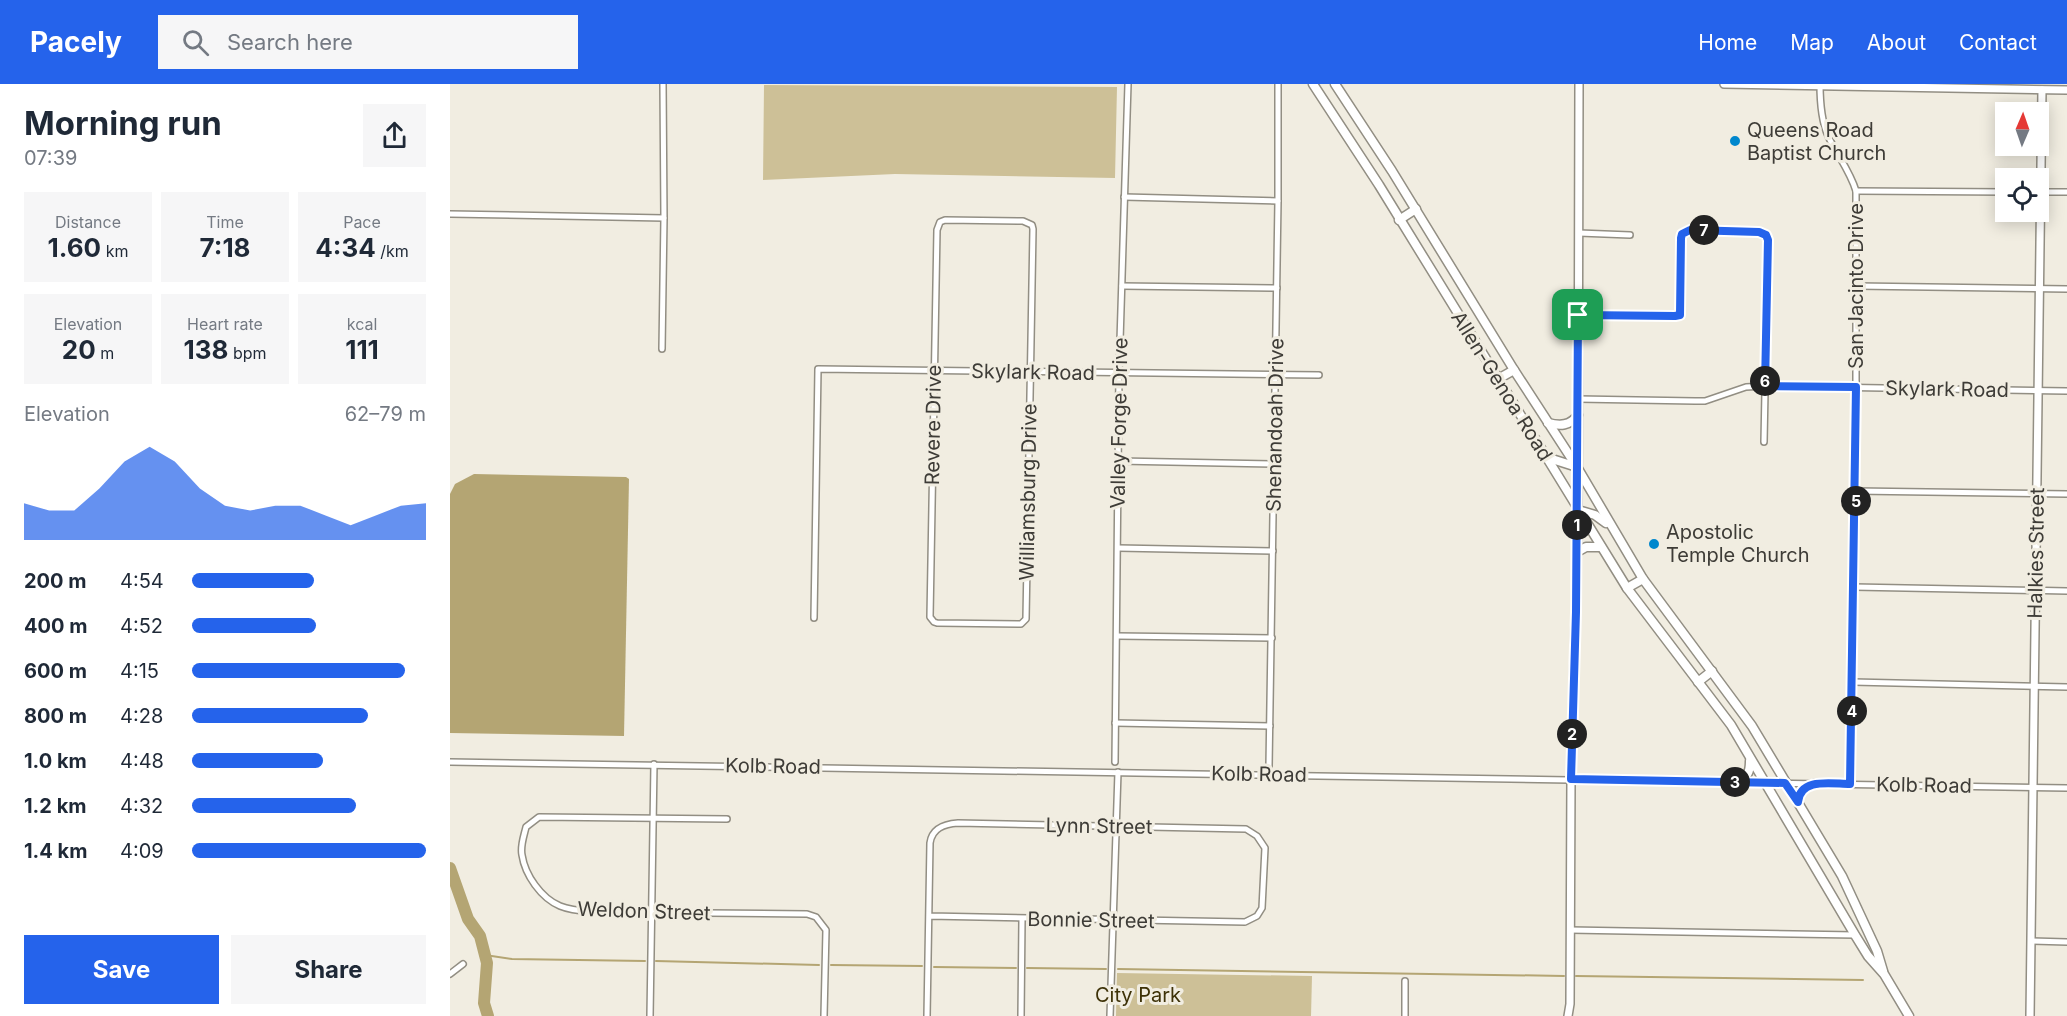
<!DOCTYPE html>
<meta charset="utf-8">
<style>
body{margin:0;font-family:Inter,sans-serif;background:#f6f6f7;color:#1f2937;height:100vh;display:flex;flex-direction:column;font-size:22px;white-space:nowrap}
*{box-sizing:border-box;margin:0}
p{font-size:20px;color:#747a83}
.icon{flex:none;width:33px;height:33px;fill:none;stroke:currentColor;stroke-width:2;stroke-linecap:round;stroke-linejoin:round}
.map{position:relative;flex:1;overflow:hidden}
.details{display:flex;flex-direction:column;background:#fff;width:450px}
.details>*{flex:none}
.needle{width:39px;rotate:2deg}
.buttons{position:absolute;left:1545px;top:18px;display:grid;gap:12px}
.buttons a{display:grid;place-items:center;width:54px;height:54px;border-radius:0px;background:#fff;box-shadow:0 3px 15px #0003;font-size:30px}
.pin{position:absolute;display:grid;place-items:center;width:51px;height:51px;color:#fff;margin:-26px;border-radius:12px;box-shadow:0 3px 9px #0006}
.km{position:absolute;width:30px;height:30px;margin:-15px;border-radius:50%;background:#222;color:#fff;font-size:16px;line-height:30px;text-align:center}
.round{display:grid;place-items:center;flex:none;width:63px;height:63px;border-radius:0px;background:#f6f6f7}
.overview{display:flex;align-items:center;justify-content:space-between;height:102px;padding:0 24px}
h1{font-size:33px;font-weight:700;line-height:45px}
.metrics{display:grid;grid-template-columns:repeat(3,1fr);gap:9px;height:102px;padding:6px 24px}
.metrics div{display:grid;align-content:center;border-radius:0px;background:#f6f6f7;text-align:center}
.metrics b{font-size:26px;font-weight:700}
.metrics small{font-size:16px;font-weight:400}
.metrics p{font-size:16px}
.chart{height:168px;padding:12px 24px}
.chart p{display:flex;justify-content:space-between}
.chart svg{width:100%;height:108px;margin-top:6px;fill:#2563eb;opacity:.7}
.action{display:flex;gap:12px;margin-top:auto;padding:12px 24px}
.action a{flex:1;height:69px;border-radius:0px;background:#2563eb;color:#fff;font-size:24px;font-weight:700;line-height:69px;text-align:center}
.action a+a{background:#f6f6f7;color:#1f2937}
ul{padding:0 24px;list-style:none;font-size:20px}
li{display:grid;grid-template-columns:96px 72px 1fr;align-items:center;height:45px}
li i{height:15px;border-radius:8px;background:#2563eb}
header{display:flex;align-items:center;gap:36px;box-sizing:border-box;height:84px;padding:0 30px;background:#2563eb;color:#fff}
header strong{font-size:28px}
nav{display:flex;gap:33px;margin-inline-start:auto;font-size:21px}
.search{width:420px;height:54px;background:#f6f6f7;display:flex;align-items:center;gap:15px;box-sizing:border-box;padding:0 21px;border-radius:0px;color:#747a83;font-size:22px}
main{display:flex;flex:1;min-height:0}
.map>svg:first-child{display:block}
.green{fill:#cdc097}
.water{fill:#b4a573}
.lines{fill:none;stroke-linecap:round;stroke-linejoin:round}
.stream{stroke:#b4a573;stroke-width:2}
.river{stroke:#b4a573;stroke-width:12}
.minor-casing{stroke:#928e83;stroke-width:8}
.tertiary-casing{stroke:#928e83;stroke-width:10}
.secondary-casing{stroke:#928e83;stroke-width:11}
.minor{stroke:#fff;stroke-width:5}
.tertiary{stroke:#fff;stroke-width:7}
.secondary{stroke:#fff;stroke-width:8}
.route-casing{stroke:#fff;stroke-width:12}
.route{stroke:#2563eb;stroke-width:8}
.poi-dot{fill:#0087cd;stroke:#f1ede1;stroke-width:2}
.labels{text-anchor:middle;stroke-width:6;stroke-linejoin:round;paint-order:stroke}
.poi-label{font-size:20px;fill:#3e3c37;stroke:#f1ede1;text-anchor:start}
.street-label{font-size:20px;fill:#3e3c37;stroke:#f1ede1}
.park-label{font-size:20px;fill:#3e3208;stroke:#f1ede1}
</style>
<header>
<strong>Pacely</strong>
<div class="search"><svg class="icon" aria-label="search" viewBox="0 0 24 24"><circle cx="10" cy="10" r="6"/><path d="M15 15l6 6"/></svg>Search here</div>
<nav><a>Home</a><a>Map</a><a>About</a><a>Contact</a></nav>
</header>
<main>
<section class="details">
<div class="overview"><div><h1>Morning run</h1><p>07:39</p></div><a class="round"><svg class="icon" aria-label="share" viewBox="0 0 24 24"><path d="M12 15V3M7 8l5-5 5 5M5 13v7h14v-7"/></svg></a></div>
<div class="metrics">
<div><p>Distance</p><b>1.60<small> km</small></b></div>
<div><p>Time</p><b>7:18</b></div>
<div><p>Pace</p><b>4:34<small> /km</small></b></div>
</div>
<div class="metrics">
<div><p>Elevation</p><b>20<small> m</small></b></div>
<div><p>Heart rate</p><b>138<small> bpm</small></b></div>
<div><p>kcal</p><b>111</b></div>
</div>
<div class="chart"><p><span>Elevation</span>62–79 m</p>
<svg viewBox="0 0 160 44" preserveAspectRatio="none"><path d="M0 44V29L10 32L20 32L30 23L40 12L50 6L60 12L70 23L80 30L90 32L100 30L110 30L120 34L130 38L140 34L150 30L160 29V44z"/></svg>
</div>
<ul>
<li><b>200 m</b>4:54<i style="width:52%"></i></li>
<li><b>400 m</b>4:52<i style="width:53%"></i></li>
<li><b>600 m</b>4:15<i style="width:91%"></i></li>
<li><b>800 m</b>4:28<i style="width:75%"></i></li>
<li><b>1.0 km</b>4:48<i style="width:56%"></i></li>
<li><b>1.2 km</b>4:32<i style="width:70%"></i></li>
<li><b>1.4 km</b>4:09<i style="width:100%"></i></li>
</ul>
<div class="action"><a>Save</a><a>Share</a></div>
</section>
<div class="map">
<svg width="1617" height="932" viewBox="0 0 1617 932">
<rect width="100%" height="100%" fill="#f1ede1"/>
<g class="green">
<polygon points="314,1 667,3 665,94 445,90 313,96"/>
<polygon points="667,889 862,892 861,932 666,932"/>
</g>
<polygon class="water" points="24,390 176,393 179,395 174,652 0,649 0,410 5,400"/>
<g class="lines">
<g class="stream">
<polyline points="35,871 62,875 195,877"/>
<polyline points="206,877 369,881"/>
<polyline points="381,881 472,882"/>
<polyline points="484,883 566,884"/>
<polyline points="577,884 656,885"/>
<polyline points="668,885 1114,892"/>
<polyline points="1126,892 1413,896"/>
</g>
<polyline class="river" points="0,784 18,835 30,852 37,879 34,919 38,932"/>
<g class="minor-casing">
<g id="minor">
<path d="M1370,0C1370,17 1371,36 1378,52C1387,71 1400,87 1406,107V407L1400,700"/>
<polyline points="1406,107 1556,108"/>
<polyline points="1589,108 1617,108"/>
<polyline points="674,113 828,117"/>
<polyline points="0,130 214,134"/>
<polygon points="495,136 573,137 582,141 583,145 576,535 571,540 487,539 484,538 480,533 487,146 490,138"/>
<polyline points="1129,149 1180,151"/>
<polyline points="672,202 827,204"/>
<polyline points="1407,202 1617,205"/>
<polyline points="1128,231 1225,232 1230,231 1232,150 1240,146 1309,148 1316,151 1318,156 1314,358"/>
<polyline points="212,265 214,134 213,0"/>
<polyline points="1128,315 1245,317 1255,317 1296,303 1315,302 1617,307"/>
<polyline points="669,377 824,380"/>
<polyline points="1406,407 1617,410"/>
<polyline points="668,464 823,467"/>
<polyline points="1404,503 1617,507"/>
<polyline points="364,534 368,285 869,291"/>
<polyline points="667,552 822,554"/>
<polyline points="1403,598 1617,603"/>
<polyline points="665,639 820,642"/>
<polyline points="0,678 1617,704"/>
<polyline points="665,678 669,289 678,0"/>
<polyline points="819,682 828,117 828,0"/>
<path d="M277,735L89,733L76,743C74,752 70,762 72,771C75,791 91,814 110,822C122,827 134,827 147,828L357,830L366,833L376,846L374,932"/>
<polyline points="1120,846 1405,851"/>
<polyline points="1581,857 1617,858"/>
<polyline points="0,890 13,880"/>
<polyline points="200,932 204,680"/>
<path d="M477,932L480,759C482,744 494,740 508,739L796,745L807,752L815,764L812,824L807,832L795,838L479,832"/>
<polyline points="571,932 572,835"/>
<polyline points="660,932 668,688"/>
<polyline points="955,932 955,897"/>
</g>
</g>
<g class="tertiary-casing">
<g id="tertiary">
<polyline points="1274,0 1617,6"/>
<polyline points="1118,932 1120,920 1121,695 1128,426 1129,0"/>
<polyline points="1580,932 1592,6"/>
</g>
</g>
<g class="secondary-casing">
<g id="secondary">
<polyline points="863,0 929,101 1177,504 1281,641 1405,851 1418,872 1434,890 1459,932"/>
<polyline points="885,0 942,87 1064,286 1127,383 1193,495 1302,642 1392,792 1427,867 1433,887"/>
<polyline points="949,136 966,125"/>
<polyline points="1048,295 1064,286"/>
<path d="M1098,339C1110,342 1120,342 1128,331"/>
<polyline points="1098,371 1102,375 1127,383"/>
<polyline points="1128,426 1145,431 1156,439"/>
<polyline points="1127,468 1136,463 1151,463"/>
<polyline points="1177,504 1193,495"/>
<polyline points="1248,598 1262,587"/>
<path d="M1288,698C1298,692 1300,688 1300,677"/>
<path d="M1348,718C1349,706 1354,704 1364,700"/>
</g>
</g>
<use href="#minor" class="minor"/>
<use href="#tertiary" class="tertiary"/>
<use href="#secondary" class="secondary"/>
</g>
<g class="lines">
<g class="route-casing">
<path id="route" d="M1240,146L1309,148L1316,151L1318,156L1315,302L1406,303L1400,700C1382,700 1350,693 1348,718L1335,699L1121,695L1126,528L1128,231L1225,232L1230,231L1231,154L1232,150Z"/>
</g>
<use href="#route" class="route"/>
</g>
<g class="poi-dot">
<circle cx="1285" cy="57" r="6"/>
<circle cx="1204" cy="460" r="6"/>
</g>
<g class="labels">
<g class="poi-label">
<text x="1297" y="53">Queens Road<tspan x="1297" dy="23">Baptist Church</tspan></text>
<text x="1216" y="455">Apostolic<tspan x="1216" dy="23">Temple Church</tspan></text>
</g>
<g class="street-label">
<text transform="translate(1406 202) rotate(-90)" y="7">San Jacinto Drive</text>
<text transform="translate(583 288) rotate(1)" y="7">Skylark Road</text>
<text transform="translate(1052 302) rotate(58)" y="7">Allen-Genoa Road</text>
<text transform="translate(1497 305) rotate(1)" y="7">Skylark Road</text>
<text transform="translate(669 339) rotate(-89)" y="7">Valley Forge Drive</text>
<text transform="translate(483 341) rotate(-89)" y="7">Revere Drive</text>
<text transform="translate(825 341) rotate(-89)" y="7">Shenandoah Drive</text>
<text transform="translate(578 408) rotate(-89)" y="7">Williamsburg Drive</text>
<text transform="translate(1586 469) rotate(-89)" y="7">Halkies Street</text>
<text transform="translate(323 682) rotate(1)" y="7">Kolb Road</text>
<text transform="translate(809 690) rotate(1)" y="7">Kolb Road</text>
<text transform="translate(1474 701) rotate(1)" y="7">Kolb Road</text>
<text transform="translate(649 742) rotate(1)" y="7">Lynn Street</text>
<text transform="translate(194 827) rotate(2)" y="7">Weldon Street</text>
<text transform="translate(641 836) rotate(1)" y="7">Bonnie Street</text>
</g>
<g class="park-label">
<text x="688" y="918">City Park</text>
</g>
</g>
</svg>
<div class="buttons">
<a><svg class="needle" viewBox="-14 -14 28 28"><path d="M0-13l5 13h-10z" fill="#e53935"/><path d="M0 13l5-13h-10z" fill="#747a83"/></svg></a>
<a><svg class="icon" aria-label="locate" viewBox="0 0 24 24"><circle cx="12" cy="12" r="6"/><path d="M12 2v4M12 18v4M2 12h4M18 12h4"/></svg></a>
</div>
<div class="pin" style="left:1128px;top:231px;background:#1e9e55"><svg class="icon" aria-label="arrive" viewBox="0 0 24 24"><path d="M6 21V4h12l-3 4 3 4H6"/></svg></div>
<b class="km" style="left:1127px;top:441px">1</b>
<b class="km" style="left:1122px;top:650px">2</b>
<b class="km" style="left:1285px;top:698px">3</b>
<b class="km" style="left:1402px;top:627px">4</b>
<b class="km" style="left:1406px;top:417px">5</b>
<b class="km" style="left:1315px;top:297px">6</b>
<b class="km" style="left:1254px;top:146px">7</b>
</div>
</main>
